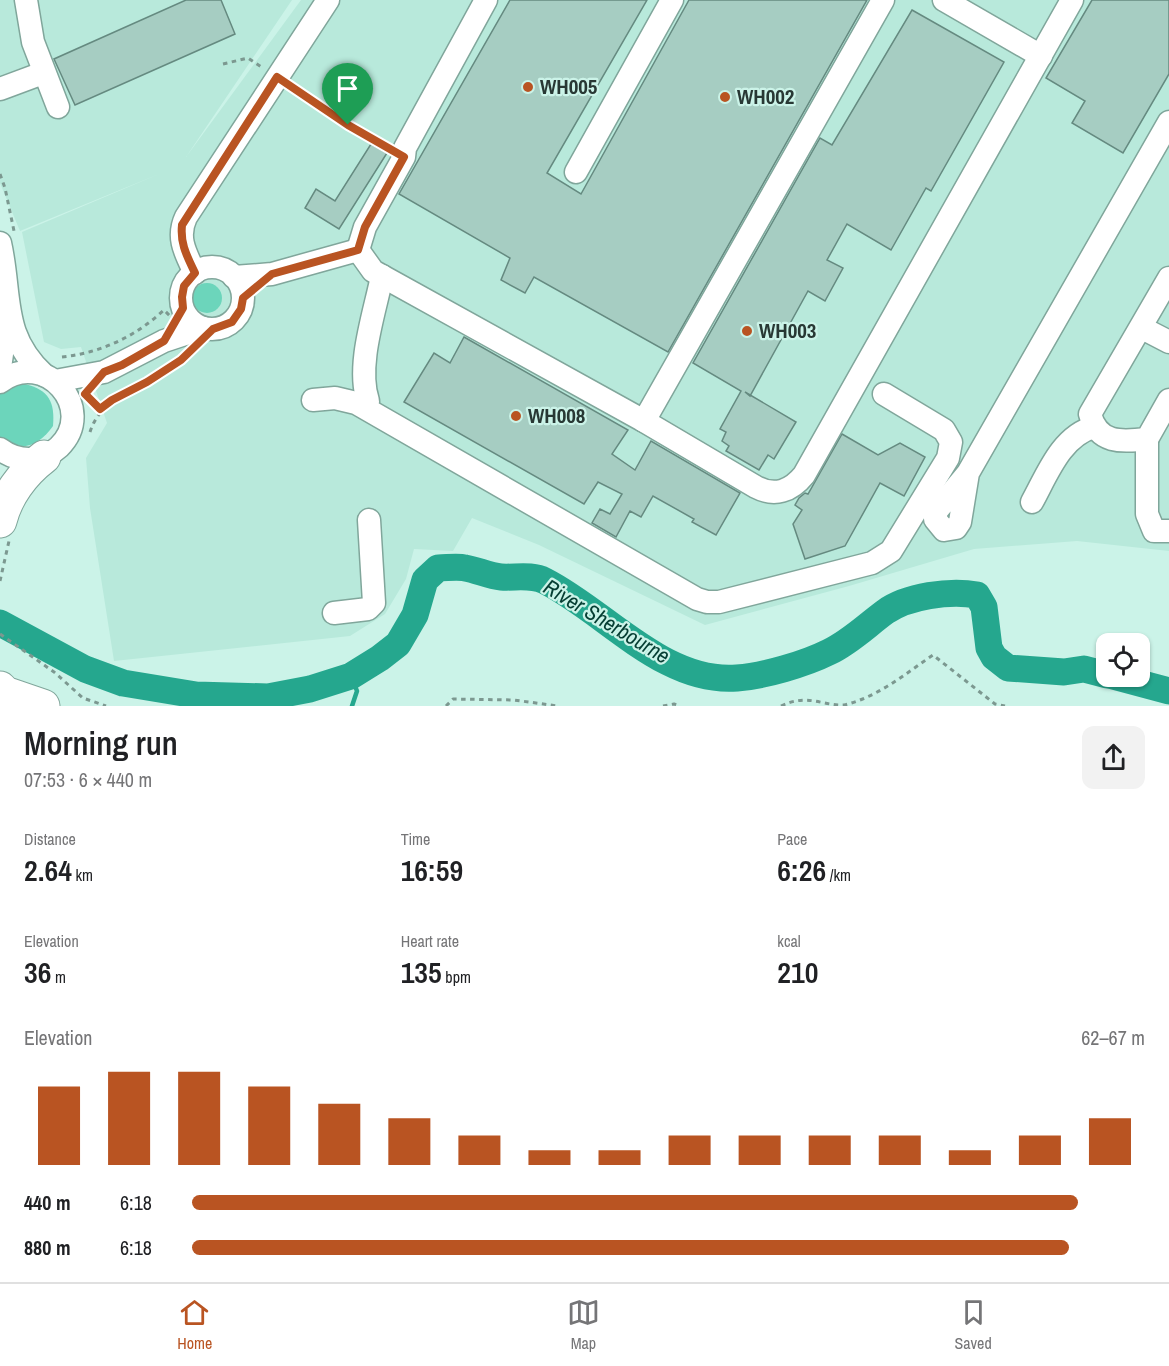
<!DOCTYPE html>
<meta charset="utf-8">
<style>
body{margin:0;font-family:"Archivo Narrow",sans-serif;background:#f2f2f2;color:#202124;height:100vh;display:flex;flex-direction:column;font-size:22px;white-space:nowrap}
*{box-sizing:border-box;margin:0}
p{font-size:20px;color:#757577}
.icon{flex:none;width:33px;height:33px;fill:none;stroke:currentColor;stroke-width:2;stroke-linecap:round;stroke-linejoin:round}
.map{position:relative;height:706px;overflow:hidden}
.sheet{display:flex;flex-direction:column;background:#fff;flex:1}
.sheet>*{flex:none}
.fabs{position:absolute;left:1096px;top:633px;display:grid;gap:12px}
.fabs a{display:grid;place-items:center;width:54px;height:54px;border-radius:12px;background:#fff;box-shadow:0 2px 4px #0004;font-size:30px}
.pin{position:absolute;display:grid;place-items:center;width:51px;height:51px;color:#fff;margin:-62px -26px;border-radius:50% 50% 50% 0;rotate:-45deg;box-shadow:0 0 6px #0007}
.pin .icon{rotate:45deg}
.round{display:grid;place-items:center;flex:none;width:63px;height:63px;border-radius:12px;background:#f2f2f2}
.headline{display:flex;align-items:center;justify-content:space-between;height:102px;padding:0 24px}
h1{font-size:33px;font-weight:600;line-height:45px}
.figures{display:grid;grid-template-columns:repeat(3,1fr);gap:9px;height:102px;padding:6px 24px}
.figures div{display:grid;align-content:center}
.figures b{font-size:30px;font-weight:600}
.figures small{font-size:16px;font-weight:400}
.figures p{font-size:16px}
.chart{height:168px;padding:12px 24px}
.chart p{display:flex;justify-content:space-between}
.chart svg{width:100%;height:108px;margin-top:6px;stroke:#b95422;stroke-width:6}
ul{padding:0 24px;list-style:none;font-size:20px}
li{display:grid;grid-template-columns:96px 72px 1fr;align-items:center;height:45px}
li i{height:15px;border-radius:8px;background:#b95422}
.tab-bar{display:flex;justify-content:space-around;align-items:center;height:84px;border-top:2px solid #e0e0e0;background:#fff;font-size:16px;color:#757577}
.tab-bar a{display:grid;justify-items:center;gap:3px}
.tab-bar .current{color:#b95422}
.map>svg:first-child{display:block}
.built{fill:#b8e9db}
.green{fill:#6cd5bb}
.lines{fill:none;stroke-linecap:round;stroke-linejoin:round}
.stream{stroke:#25a78e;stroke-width:4.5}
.river{stroke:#25a78e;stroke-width:27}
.building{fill:#a6cdc2;stroke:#658a80;stroke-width:1.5}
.minor-casing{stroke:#80a69b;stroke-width:25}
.highway-casing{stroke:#80a69b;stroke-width:35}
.path{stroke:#7c9890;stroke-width:3;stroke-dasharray:4.5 4.5;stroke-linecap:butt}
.minor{stroke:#fff;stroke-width:22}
.highway{stroke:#fff;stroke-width:33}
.route-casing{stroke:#fff;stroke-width:12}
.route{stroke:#b95422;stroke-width:8}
.poi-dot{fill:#b95422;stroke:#cbf3e8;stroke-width:2}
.labels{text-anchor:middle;stroke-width:4.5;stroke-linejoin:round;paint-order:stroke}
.poi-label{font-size:21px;font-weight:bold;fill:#283834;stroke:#cbf3e8;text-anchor:start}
.water-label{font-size:22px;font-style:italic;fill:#063e33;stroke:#cbf3e8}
</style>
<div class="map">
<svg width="1169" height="706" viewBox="0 0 1169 706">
<rect width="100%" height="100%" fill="#cbf3e8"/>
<polygon class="built" points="0,0 292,0 186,157 301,0 1169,0 1169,551 1077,541 974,549 849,586 705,625 539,545 472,518 453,551 414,549 406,579 385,614 350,636 114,661 90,508 86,458 107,423 81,347 61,349 44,342 22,232 159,174 20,231 0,183"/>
<g class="green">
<circle cx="207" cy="298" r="15"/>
<path d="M25,384C49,390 55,402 53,426C40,445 19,455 0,437V394L11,385Z"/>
</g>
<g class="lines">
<polyline class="stream" points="351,676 357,691 352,706"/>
<g class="river">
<path d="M0,623L85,669L123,683L196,695L268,697L310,689L351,676L380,658L398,644L415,615L425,580L438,568C447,568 457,566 465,568C477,570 489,576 501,577C516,578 531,574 545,581C606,612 664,684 737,678C764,676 805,664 829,652C850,642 866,626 885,612C907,596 950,590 977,595L984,607L989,648L994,657L1008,668L1064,672L1084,669L1107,675"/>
<polyline points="1113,676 1169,691"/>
</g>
</g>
<g class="building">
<polygon points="186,0 221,0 235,34 75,105 54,59"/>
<polygon points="510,0 647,0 547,173 581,194 689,0 867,0 668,352 534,277 525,293 501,280 510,258 399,194"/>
<polygon points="1092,0 1169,0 1169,74 1123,153 1072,123 1085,101 1046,78"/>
<polygon points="912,10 1004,62 931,191 926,188 891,250 847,224 827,260 843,268 825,301 808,291 750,396 745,392 796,422 774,459 768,455 759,470 726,451 729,446 722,441 726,432 720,429 741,391 693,363 820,138 832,145"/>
<polygon points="371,144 387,153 339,229 305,208 316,189 335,201"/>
<polygon points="464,337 628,430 612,454 635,470 651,441 740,493 716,535 692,522 694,519 653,496 641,517 630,511 616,537 592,523 600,509 610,514 622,494 598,482 584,504 404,402 434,353 450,363"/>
<polygon points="842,434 878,455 900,443 925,457 904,496 880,483 845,546 805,559 793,524 802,510 795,505 799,498 805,493 808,494"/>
</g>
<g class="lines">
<g class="minor-casing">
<g id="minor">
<polyline points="26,0 33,42 58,107"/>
<polyline points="944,0 1041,56"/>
<polyline points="0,89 43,73"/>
<polyline points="576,172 672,0"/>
<path d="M0,243C12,296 0,334 44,375"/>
<path d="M358,250L373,271L644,421L756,487C775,497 791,491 804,475L1072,0"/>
<polyline points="358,250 365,227 404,157 405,148 486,0"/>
<circle cx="212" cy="298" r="31"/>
<path d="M195,273C186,254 176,238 186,217L328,0"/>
<polyline points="234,277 272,274 358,250"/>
<path d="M1169,278L1090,414C1098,444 1121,442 1147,439L1169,400"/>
<polyline points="1142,328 1169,342"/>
<polyline points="0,368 7,319"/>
<polyline points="55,381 104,372 164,341 203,328"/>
<path d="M0,382C45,348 98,409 59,447C53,452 47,457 39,458C24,461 12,458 0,449"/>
<polyline points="313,400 335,398 356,403 697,599 707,602 719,602 872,563 891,551 948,458 951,442 944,430 884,394"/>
<path d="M368,401C356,365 375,312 382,276"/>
<polyline points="644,421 883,0"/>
<polyline points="1147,439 1147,514 1154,531 1169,531"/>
<polyline points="968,473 960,522 956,528 944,530 935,519 935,513 968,473 1169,122"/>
<path d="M1032,502C1047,475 1061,436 1094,427"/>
<polyline points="334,613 368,609 374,603 369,520"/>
</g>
</g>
<g class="highway-casing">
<g id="highway">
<path d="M0,521C6,496 23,473 44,457"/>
<polyline points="0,688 5,693 43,706"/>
</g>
</g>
<g class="path">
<polyline points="223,64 248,58 263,68"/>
<polyline points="291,87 348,125 387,147"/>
<polyline points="0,174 5,188 14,231"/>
<path d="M62,357C100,353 135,337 164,310L173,319"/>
<polyline points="87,396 100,409"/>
<path d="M90,432C103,390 157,384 187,354"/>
<polyline points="0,581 9,541"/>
<polyline points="0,634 54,672 83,698 106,706"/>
<polyline points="446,706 453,699 514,700 558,706"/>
<polyline points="663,706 674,704 680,706"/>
<path d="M781,706C808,693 822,706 844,705C878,697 905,674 933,655L995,704L1005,706"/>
</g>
<use href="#minor" class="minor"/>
<use href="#highway" class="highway"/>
</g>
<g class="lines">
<g class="route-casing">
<path id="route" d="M277,77L348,125L404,157L365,227L358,250L272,274L243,298L241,309L232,322L213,329L181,360L147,382L112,400L100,409L85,394L104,372L122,365L164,341L183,308L182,297L184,286L195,273C187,256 180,244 182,225Z"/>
</g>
<use href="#route" class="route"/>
</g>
<g class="poi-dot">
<circle cx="528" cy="87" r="6"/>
<circle cx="725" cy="97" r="6"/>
<circle cx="747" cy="331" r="6"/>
<circle cx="516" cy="416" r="6"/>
</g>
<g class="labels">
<g class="poi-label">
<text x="540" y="94">WH005</text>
<text x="737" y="104">WH002</text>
<text x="759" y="338">WH003</text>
<text x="528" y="423">WH008</text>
</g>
<g class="water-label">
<text transform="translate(607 621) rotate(31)" y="8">River Sherbourne</text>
</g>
</g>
</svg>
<div class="fabs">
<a><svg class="icon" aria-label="locate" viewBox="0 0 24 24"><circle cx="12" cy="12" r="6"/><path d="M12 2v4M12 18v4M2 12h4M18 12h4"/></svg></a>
</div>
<div class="pin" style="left:348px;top:125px;background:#1e9e55"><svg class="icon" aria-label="arrive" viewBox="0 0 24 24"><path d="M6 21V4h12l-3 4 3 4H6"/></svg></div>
</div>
<section class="sheet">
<div class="headline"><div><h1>Morning run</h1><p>07:53 · 6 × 440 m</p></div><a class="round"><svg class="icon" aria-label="share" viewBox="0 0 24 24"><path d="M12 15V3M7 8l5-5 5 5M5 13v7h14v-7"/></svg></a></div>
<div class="figures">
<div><p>Distance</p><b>2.64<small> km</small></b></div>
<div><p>Time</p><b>16:59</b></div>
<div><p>Pace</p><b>6:26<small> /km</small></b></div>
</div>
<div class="figures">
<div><p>Elevation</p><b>36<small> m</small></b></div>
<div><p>Heart rate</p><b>135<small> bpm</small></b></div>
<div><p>kcal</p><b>210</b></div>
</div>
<div class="chart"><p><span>Elevation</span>62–67 m</p>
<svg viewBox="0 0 160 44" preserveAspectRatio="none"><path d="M5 44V12M15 44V6M25 44V6M35 44V12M45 44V19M55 44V25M65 44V32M75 44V38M85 44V38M95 44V32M105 44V32M115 44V32M125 44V32M135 44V38M145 44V32M155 44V25"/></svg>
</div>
<ul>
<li><b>440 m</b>6:18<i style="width:93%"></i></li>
<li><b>880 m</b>6:18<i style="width:92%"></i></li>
</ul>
</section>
<nav class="tab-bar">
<a class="current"><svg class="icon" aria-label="home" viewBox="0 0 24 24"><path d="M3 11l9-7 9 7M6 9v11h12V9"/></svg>Home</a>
<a><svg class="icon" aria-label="map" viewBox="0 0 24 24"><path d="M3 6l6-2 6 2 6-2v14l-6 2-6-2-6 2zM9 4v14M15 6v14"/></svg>Map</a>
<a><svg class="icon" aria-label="saved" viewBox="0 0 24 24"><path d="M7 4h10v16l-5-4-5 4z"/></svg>Saved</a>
</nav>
